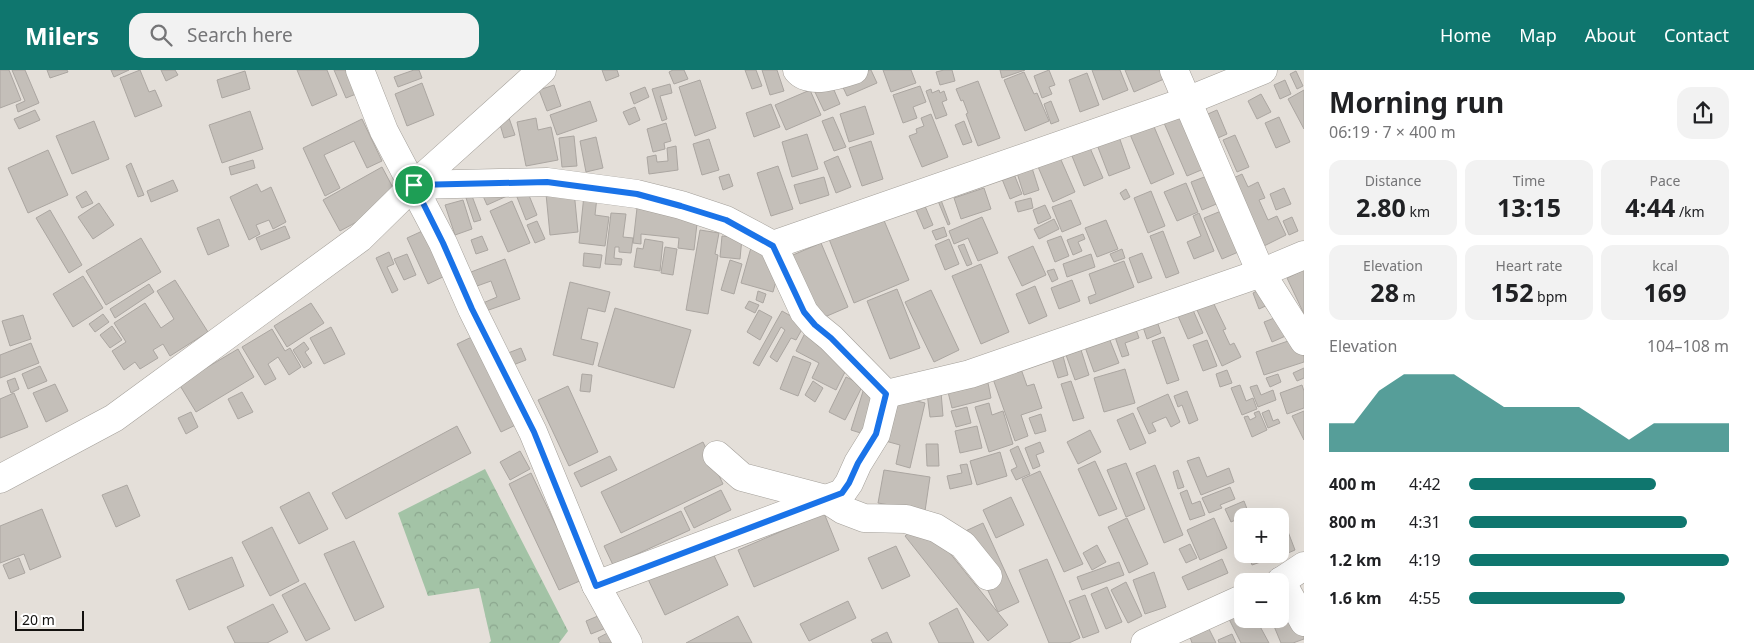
<!DOCTYPE html>
<meta charset="utf-8">
<style>
body{margin:0;font-family:"Noto Sans",sans-serif;background:#f2f2f2;color:#202124;height:100vh;display:flex;flex-direction:column;font-size:19px;white-space:nowrap}
*{box-sizing:border-box;margin:0}
p{font-size:16px;color:#757577}
.icon{flex:none;width:28px;height:28px;fill:none;stroke:currentColor;stroke-width:2;stroke-linecap:round;stroke-linejoin:round}
.map{position:relative;flex:1;overflow:hidden}
.panel{display:flex;flex-direction:column;background:#fff;width:450px}
.panel>*{flex:none}
.controls{position:absolute;left:1234px;top:438px;display:grid;gap:10px}
.controls a{display:grid;place-items:center;width:55px;height:55px;border-radius:10px;background:#fff;box-shadow:0 5px 20px #0002;font-size:25px}
.scale{position:absolute;left:15px;bottom:12px;width:69px;box-sizing:border-box;padding-left:5px;border:2px solid #13110f;border-top:0;font-size:14px;line-height:18px;white-space:nowrap;color:#13110f;-webkit-text-stroke:4px #fff;paint-order:stroke}
.pin{position:absolute;display:grid;place-items:center;width:42px;height:42px;color:#fff;margin:-21px;border:2px solid #fff;border-radius:50%;box-shadow:0 1px 5px #0007}
.round{display:grid;place-items:center;flex:none;width:52px;height:52px;border-radius:15px;background:#f2f2f2}
.overview{display:flex;align-items:center;justify-content:space-between;height:85px;padding:0 25px}
h1{font-size:28px;font-weight:700;line-height:38px}
.stats{display:grid;grid-template-columns:repeat(3,1fr);gap:8px;height:85px;padding:5px 25px}
.stats div{display:grid;align-content:center;border-radius:12px;background:#f2f2f2;text-align:center}
.stats b{font-size:25px;font-weight:700}
.stats small{font-size:14px;font-weight:400}
.stats p{font-size:14px}
.chart{height:140px;padding:10px 25px}
.chart p{display:flex;justify-content:space-between}
.chart svg{width:100%;height:90px;margin-top:5px;fill:#0f766e;opacity:.7}
ul{padding:0 25px;list-style:none;font-size:16px}
li{display:grid;grid-template-columns:80px 60px 1fr;align-items:center;height:38px}
li i{height:12px;border-radius:6px;background:#0f766e}
header{display:flex;align-items:center;gap:30px;box-sizing:border-box;height:70px;padding:0 25px;background:#0f766e;color:#fff}
header strong{font-size:24px}
nav{display:flex;gap:28px;margin-inline-start:auto;font-size:18px}
.search{width:350px;height:45px;background:#f2f2f2;display:flex;align-items:center;gap:12px;box-sizing:border-box;padding:0 18px;border-radius:15px;color:#757577;font-size:19px}
main{display:flex;flex:1;min-height:0}
.map>svg:first-child{display:block}
.forest{fill:url(#forest-crowns)}
.building{fill:#c4bfb9;stroke:#aba6a1}
.lines{fill:none;stroke-linecap:round;stroke-linejoin:round}
.minor-casing{stroke:#a39f99;stroke-width:29}
.minor{stroke:#fff;stroke-width:28}
.route-casing{stroke:#fff;stroke-width:10}
.route{stroke:#1a73e8;stroke-width:6}
</style>
<header>
<strong>Milers</strong>
<div class="search"><svg class="icon" aria-label="search" viewBox="0 0 24 24"><circle cx="10" cy="10" r="6"/><path d="M15 15l6 6"/></svg>Search here</div>
<nav><a>Home</a><a>Map</a><a>About</a><a>Contact</a></nav>
</header>
<main>
<div class="map">
<svg width="1304" height="573" viewBox="0 0 1304 573">
<defs>
<pattern id="forest-crowns" width="20" height="18" patternUnits="userSpaceOnUse" patternTransform="scale(1.25)"><rect width="20" height="18" fill="#a3c3a6"/><path d="M2 6a3 3 0 1 1 6 0M12 15a3 3 0 1 1 6 0" fill="none" stroke="#8ba68e"/></pattern>
</defs>
<rect width="100%" height="100%" fill="#e4dfd9"/>
<polygon class="forest" points="485,399 568,561 559,573 489,573 491,571 479,518 428,526 398,443"/>
<g class="building">
<polygon points="0,0 9,0 21,30 0,38"/>
<polygon points="12,0 25,0 39,33 18,42 16,35 25,31"/>
<polygon points="47,0 67,0 68,2 50,8"/>
<polygon points="111,0 129,0 114,7"/>
<polygon points="140,0 149,22 155,20 162,36 135,47 120,8"/>
<polygon points="161,0 175,0 178,5 166,11"/>
<polygon points="297,0 327,0 337,25 312,36"/>
<polygon points="334,0 352,0 361,22 346,28"/>
<polygon points="414,0 419,0 422,8 398,17 394,7"/>
<polygon points="602,0 617,0 619,6 606,11"/>
<polygon points="673,0 684,0 688,9 674,14 669,2"/>
<polygon points="745,0 756,0 762,16 752,19"/>
<polygon points="762,0 777,0 784,21 770,25"/>
<polygon points="869,0 871,0 877,13 847,26 841,13"/>
<polygon points="883,0 911,0 916,13 891,22"/>
<polygon points="944,0 952,0 955,11 940,15 936,2"/>
<polygon points="1000,0 1025,0 1002,8"/>
<polygon points="1049,0 1055,15 1049,17 1052,24 1042,28 1034,6"/>
<polygon points="1092,0 1120,0 1128,20 1103,30"/>
<polygon points="1125,0 1169,0 1171,6 1134,22"/>
<polygon points="245,1 250,19 222,28 217,10"/>
<polygon points="1296,1 1303,16 1297,19 1290,4"/>
<polygon points="1024,2 1034,24 1037,23 1049,51 1025,61 1004,10"/>
<polygon points="1087,3 1099,35 1080,42 1069,10"/>
<polygon points="700,10 716,58 695,66 679,17"/>
<polygon points="1285,10 1291,24 1280,29 1274,15"/>
<polygon points="978,11 1000,68 978,76 966,44 968,43 963,30 961,31 956,19"/>
<polygon points="422,13 434,45 407,56 395,24"/>
<polygon points="831,13 840,34 824,41 814,20"/>
<polygon points="670,14 672,23 660,26 667,49 662,51 652,19"/>
<polygon points="554,15 561,36 547,41 539,20"/>
<polygon points="920,16 926,32 913,37 917,48 903,53 893,25"/>
<polygon points="645,17 649,27 634,34 630,23"/>
<polygon points="931,19 932,23 939,20 940,23 944,21 947,30 942,32 947,45 936,49 926,21"/>
<polygon points="810,20 821,45 786,60 775,35"/>
<polygon points="1304,20 1304,59 1288,29"/>
<polygon points="1261,24 1271,42 1257,49 1248,31"/>
<polygon points="590,31 597,51 557,65 550,45"/>
<polygon points="1051,31 1059,51 1051,54 1044,34"/>
<polygon points="771,34 780,57 754,67 746,43"/>
<polygon points="865,36 874,64 849,72 840,44"/>
<polygon points="635,37 640,50 629,55 623,42"/>
<polygon points="1181,37 1206,98 1187,106 1161,46"/>
<polygon points="35,40 40,50 19,59 14,49"/>
<polygon points="1217,40 1227,64 1211,71 1201,47"/>
<polygon points="250,41 263,79 222,93 209,55"/>
<polygon points="931,44 948,87 922,97 909,66 917,63 916,59 924,56 921,48"/>
<polygon points="833,47 846,77 834,81 822,51"/>
<polygon points="1279,47 1290,72 1276,78 1265,53"/>
<polygon points="509,48 515,65 504,68 499,51"/>
<polygon points="536,48 538,60 551,57 558,90 526,96 517,52"/>
<polygon points="362,49 382,91 367,98 354,71 324,85 340,118 325,126 303,78"/>
<polygon points="94,51 109,89 72,104 56,66"/>
<polygon points="964,51 972,72 963,75 955,55"/>
<polygon points="1152,52 1174,104 1151,114 1129,62"/>
<polygon points="666,53 671,71 664,73 665,79 653,82 647,59"/>
<polygon points="807,64 818,99 792,107 782,72"/>
<polygon points="1118,64 1130,98 1109,106 1096,72"/>
<polygon points="1235,65 1249,97 1237,102 1223,70"/>
<polygon points="574,66 577,96 562,97 559,68"/>
<polygon points="596,67 603,98 586,102 580,71"/>
<polygon points="709,69 719,100 702,105 693,74"/>
<polygon points="871,71 883,109 862,116 849,78"/>
<polygon points="676,76 678,100 649,104 647,87 656,85 657,92 668,91 667,78"/>
<polygon points="1090,78 1103,108 1084,116 1072,86"/>
<polygon points="48,80 68,125 28,143 8,98"/>
<polygon points="1058,83 1075,122 1053,132 1036,92"/>
<polygon points="838,86 851,117 836,123 824,92"/>
<polygon points="253,90 255,98 231,105 229,97"/>
<polygon points="131,93 144,125 138,127 126,96"/>
<polygon points="778,96 793,139 771,146 757,103"/>
<polygon points="382,97 399,129 340,161 323,130"/>
<polygon points="1032,98 1039,120 1024,125 1017,103"/>
<polygon points="1215,103 1226,130 1202,140 1191,112"/>
<polygon points="729,104 733,116 723,120 719,107"/>
<polygon points="1014,104 1022,124 1010,129 1002,109"/>
<polygon points="1242,104 1248,117 1258,112 1265,128 1259,130 1268,150 1277,146 1286,165 1258,179 1227,111"/>
<polygon points="824,107 829,125 800,134 794,115"/>
<polygon points="173,110 178,121 151,132 147,121"/>
<polygon points="1186,113 1198,142 1177,151 1164,122"/>
<polygon points="257,114 261,122 271,117 286,152 273,159 269,150 256,155 260,164 249,170 230,127"/>
<polygon points="526,118 537,145 526,150 515,122"/>
<polygon points="984,118 991,139 961,149 954,128"/>
<polygon points="1284,118 1291,134 1276,140 1270,124"/>
<polygon points="1126,119 1130,127 1124,130 1120,123"/>
<polygon points="86,121 93,133 82,138 76,127"/>
<polygon points="574,121 578,162 550,165 546,124"/>
<polygon points="1151,121 1165,156 1148,163 1134,128"/>
<polygon points="584,125 597,127 595,145 609,147 605,176 579,173"/>
<polygon points="472,126 481,150 474,152 466,128"/>
<polygon points="483,126 507,126 487,135"/>
<polygon points="1031,128 1033,138 1018,142 1015,132"/>
<polygon points="463,130 472,159 455,165 445,135"/>
<polygon points="941,130 950,154 948,155 938,131"/>
<polygon points="1071,130 1081,154 1062,162 1052,137"/>
<polygon points="512,131 530,173 508,182 490,141"/>
<polygon points="99,133 114,155 93,169 78,147"/>
<polygon points="1045,135 1051,148 1038,154 1033,140"/>
<polygon points="925,136 933,155 924,159 916,140"/>
<polygon points="637,138 698,145 694,180 678,178 679,168 641,164 641,174 633,173"/>
<polygon points="1226,139 1243,180 1222,189 1204,148"/>
<polygon points="50,140 82,195 69,203 36,148"/>
<polygon points="611,143 626,144 623,167 633,168 631,183 619,182 619,177 615,177 614,188 622,189 621,195 605,194"/>
<polygon points="1199,143 1214,181 1194,189 1187,172 1201,166 1193,146"/>
<polygon points="982,147 998,183 978,191 968,168 954,174 949,161"/>
<polygon points="1292,147 1298,161 1289,165 1283,151"/>
<polygon points="883,148 909,210 854,233 829,169"/>
<polygon points="219,149 229,176 208,185 197,158"/>
<polygon points="1054,149 1059,159 1039,169 1034,159"/>
<polygon points="1106,150 1118,179 1097,187 1085,158"/>
<polygon points="537,151 545,169 535,173 527,155"/>
<polygon points="285,156 290,168 261,180 256,168"/>
<polygon points="944,157 947,166 936,170 932,161"/>
<polygon points="429,158 449,204 428,214 407,168"/>
<polygon points="700,160 719,163 715,184 718,185 708,244 686,240"/>
<polygon points="1163,161 1179,203 1166,208 1150,166"/>
<polygon points="1083,164 1085,169 1078,172 1082,181 1073,185 1067,170"/>
<polygon points="482,166 488,180 476,184 471,170"/>
<polygon points="722,166 742,168 740,189 720,187"/>
<polygon points="1061,166 1069,186 1055,192 1047,171"/>
<polygon points="141,168 161,202 106,235 86,201"/>
<polygon points="645,169 663,172 660,201 634,197 637,178 643,179"/>
<polygon points="949,169 959,194 945,200 935,175"/>
<polygon points="821,173 848,237 813,252 786,188"/>
<polygon points="752,174 774,180 780,197 773,222 741,213"/>
<polygon points="964,174 972,194 967,196 958,176"/>
<polygon points="1033,176 1046,205 1022,216 1008,187"/>
<polygon points="665,177 677,179 673,205 661,203"/>
<polygon points="1122,179 1125,188 1114,192 1110,184"/>
<polygon points="389,182 394,194 387,197 398,220 392,223 376,188"/>
<polygon points="584,183 602,185 600,198 583,196"/>
<polygon points="1142,183 1152,208 1138,213 1129,188"/>
<polygon points="407,184 416,205 404,210 394,189"/>
<polygon points="1091,184 1095,197 1067,207 1063,194"/>
<polygon points="505,189 520,229 486,241 483,233 497,227 491,211 477,216 471,202"/>
<polygon points="730,190 742,194 734,224 721,220"/>
<polygon points="1124,191 1134,217 1090,234 1088,227 1096,224 1089,204"/>
<polygon points="981,194 1009,262 981,274 952,206"/>
<polygon points="1054,199 1058,209 1052,212 1047,201"/>
<polygon points="1304,200 1304,244 1287,208"/>
<polygon points="83,206 103,238 73,257 53,224"/>
<polygon points="175,210 208,262 170,286 163,274 153,280 158,288 140,299 135,292 124,300 112,281 126,272 114,253 145,233 161,258 174,249 157,221"/>
<polygon points="1072,210 1080,231 1059,239 1051,218"/>
<polygon points="570,212 610,222 605,242 588,238 581,269 598,273 593,295 553,285"/>
<polygon points="149,214 154,222 115,248 110,239"/>
<polygon points="1035,216 1047,246 1029,254 1016,224"/>
<polygon points="1263,218 1270,234 1259,239 1253,223"/>
<polygon points="897,219 920,278 890,289 867,231"/>
<polygon points="931,220 959,280 934,292 905,232"/>
<polygon points="758,221 766,224 763,233 756,230"/>
<polygon points="749,231 759,235 755,243 745,238"/>
<polygon points="1213,232 1226,259 1223,260 1230,275 1234,273 1241,287 1222,296 1197,240"/>
<polygon points="311,233 324,253 287,277 274,256"/>
<polygon points="615,238 691,260 674,318 598,296"/>
<polygon points="759,240 772,247 760,270 747,262"/>
<polygon points="1193,240 1203,263 1188,269 1178,246"/>
<polygon points="782,241 805,254 796,270 791,268 777,292 770,287 785,260 781,257 759,296 753,293"/>
<polygon points="103,244 109,252 95,262 89,254"/>
<polygon points="23,245 31,269 10,276 2,251"/>
<polygon points="1282,245 1290,264 1272,272 1264,252"/>
<polygon points="1157,251 1161,263 1147,269 1143,257"/>
<polygon points="112,256 122,270 110,278 100,265"/>
<polygon points="331,257 345,284 324,294 310,268"/>
<polygon points="808,257 822,264 817,275 850,292 836,320 812,308 819,293 796,281"/>
<polygon points="1135,257 1139,268 1125,273 1129,285 1122,287 1114,264"/>
<polygon points="272,259 285,281 290,278 301,297 289,305 278,287 268,294 276,309 265,315 242,277"/>
<polygon points="480,263 524,351 501,362 457,274"/>
<polygon points="1164,267 1179,310 1167,314 1152,271"/>
<polygon points="1109,268 1119,293 1094,302 1085,277"/>
<polygon points="1297,268 1304,287 1304,292 1264,305 1256,282"/>
<polygon points="1207,270 1217,296 1203,301 1193,275"/>
<polygon points="304,272 309,279 305,282 312,293 304,298 293,280"/>
<polygon points="31,273 39,293 0,308 0,285"/>
<polygon points="521,278 526,290 513,295 508,283"/>
<polygon points="238,279 254,307 196,342 179,314"/>
<polygon points="1081,280 1089,305 1075,310 1066,285"/>
<polygon points="793,286 811,293 798,326 780,319"/>
<polygon points="1063,286 1068,305 1058,308 1052,289"/>
<polygon points="40,296 47,311 28,319 22,304"/>
<polygon points="1020,296 1027,316 1034,314 1042,338 1021,345 1028,366 1015,371 992,306"/>
<polygon points="1304,298 1304,308 1297,311 1293,303"/>
<polygon points="1125,299 1135,333 1104,342 1094,308"/>
<polygon points="1227,300 1232,313 1220,317 1216,304"/>
<polygon points="582,304 592,305 590,322 580,321"/>
<polygon points="1278,304 1281,312 1270,317 1266,308"/>
<polygon points="846,307 863,315 845,350 829,342"/>
<polygon points="15,308 19,319 11,323 7,311"/>
<polygon points="987,308 991,328 952,338 947,318"/>
<polygon points="813,311 823,318 815,332 805,325"/>
<polygon points="1071,311 1084,348 1073,351 1061,314"/>
<polygon points="55,314 68,341 46,352 33,323"/>
<polygon points="1240,315 1246,331 1253,328 1257,339 1242,345 1231,318"/>
<polygon points="1257,315 1261,325 1273,320 1276,330 1258,337 1250,317"/>
<polygon points="1302,315 1304,321 1304,338 1287,344 1280,323"/>
<polygon points="568,316 598,382 569,396 538,330"/>
<polygon points="864,318 880,324 867,365 851,360"/>
<polygon points="1187,321 1198,350 1189,354 1182,335 1178,337 1174,326"/>
<polygon points="242,322 253,342 238,349 228,329"/>
<polygon points="941,322 943,346 930,347 927,323"/>
<polygon points="14,323 28,357 0,368 0,329"/>
<polygon points="888,324 925,333 910,398 896,394 900,375 878,369"/>
<polygon points="1168,324 1180,352 1171,357 1166,347 1152,353 1156,361 1149,364 1137,338"/>
<polygon points="989,333 992,345 1003,341 1013,374 989,382 975,337"/>
<polygon points="967,337 971,353 956,357 951,341"/>
<polygon points="1269,340 1273,351 1278,349 1280,353 1268,358 1262,343"/>
<polygon points="1259,341 1267,360 1252,367 1244,347 1248,346 1250,350 1256,347 1254,343"/>
<polygon points="1304,341 1304,370 1292,346"/>
<polygon points="191,342 198,357 186,364 178,348"/>
<polygon points="1133,343 1146,373 1130,380 1117,350"/>
<polygon points="1041,344 1046,361 1035,364 1029,348"/>
<polygon points="457,356 471,383 346,449 332,423"/>
<polygon points="977,356 982,378 960,383 955,361"/>
<polygon points="1090,360 1101,382 1078,394 1067,372"/>
<polygon points="703,372 723,414 621,463 601,422"/>
<polygon points="1040,372 1044,382 1036,385 1040,396 1033,399 1025,378"/>
<polygon points="926,374 938,374 939,396 927,396"/>
<polygon points="1018,376 1030,404 1016,410 1011,400 1017,397 1010,380"/>
<polygon points="520,381 530,399 510,410 500,392"/>
<polygon points="1000,382 1007,406 977,415 970,391"/>
<polygon points="610,386 617,400 581,417 574,403"/>
<polygon points="1199,387 1207,407 1229,398 1234,412 1201,425 1187,391"/>
<polygon points="1095,391 1117,439 1099,446 1078,399"/>
<polygon points="1126,393 1145,439 1126,447 1107,400"/>
<polygon points="967,394 972,414 950,419 947,406 962,403 960,395"/>
<polygon points="1155,395 1183,465 1164,473 1136,403"/>
<polygon points="884,400 930,407 925,441 878,433"/>
<polygon points="1178,400 1184,417 1178,419 1173,402"/>
<polygon points="1040,401 1083,494 1064,502 1022,409"/>
<polygon points="531,403 582,510 559,520 509,414"/>
<polygon points="127,415 140,446 116,457 102,425"/>
<polygon points="1230,417 1235,429 1220,435 1222,438 1209,443 1202,428"/>
<polygon points="721,420 731,440 694,458 684,438"/>
<polygon points="1187,420 1192,434 1200,431 1205,445 1190,450 1180,423"/>
<polygon points="309,422 328,459 299,474 280,437"/>
<polygon points="1011,427 1024,455 996,468 983,440"/>
<polygon points="1244,431 1249,444 1231,452 1225,439"/>
<polygon points="42,439 61,487 30,500 24,484 0,493 0,456"/>
<polygon points="681,441 690,460 613,495 604,476"/>
<polygon points="824,443 839,480 754,517 738,480"/>
<polygon points="1127,448 1148,494 1129,503 1108,457"/>
<polygon points="1214,448 1227,478 1200,490 1187,460"/>
<polygon points="924,451 1008,555 988,571 905,466"/>
<polygon points="983,453 1019,532 998,542 961,463"/>
<polygon points="272,457 299,511 270,526 242,472"/>
<polygon points="1287,459 1295,480 1274,489 1272,484 1280,484 1280,462"/>
<polygon points="354,471 384,537 355,551 324,484"/>
<polygon points="1190,474 1197,488 1186,493 1179,479"/>
<polygon points="709,475 728,515 665,545 646,505"/>
<polygon points="1097,475 1106,492 1092,500 1083,483"/>
<polygon points="896,476 910,506 882,519 868,488"/>
<polygon points="1248,484 1268,484 1269,489 1252,495"/>
<polygon points="232,487 244,516 189,540 176,510"/>
<polygon points="19,488 25,503 9,509 3,495"/>
<polygon points="1047,489 1080,568 1069,573 1049,573 1019,500"/>
<polygon points="1222,489 1228,503 1188,520 1182,507"/>
<polygon points="1119,492 1124,505 1082,520 1077,507"/>
<polygon points="1154,502 1166,537 1145,544 1133,510"/>
<polygon points="1126,512 1142,546 1128,553 1111,520"/>
<polygon points="305,513 330,559 306,571 282,525"/>
<polygon points="1107,517 1122,552 1106,559 1091,524"/>
<polygon points="1085,525 1099,562 1083,568 1069,531"/>
<polygon points="1280,528 1304,551 1304,569 1293,573 1281,573 1271,549 1280,549"/>
<polygon points="848,531 856,548 809,571 800,554"/>
<polygon points="273,534 288,562 267,573 235,573 227,557"/>
<polygon points="957,538 974,573 939,573 929,553"/>
<polygon points="1242,542 1242,549 1256,549 1269,573 1241,573 1229,549"/>
<polygon points="605,543 611,556 591,564 586,551"/>
<polygon points="738,546 752,573 686,573"/>
<polygon points="615,559 622,573 600,573 598,568"/>
<polygon points="1209,559 1216,573 1192,573 1190,567"/>
<polygon points="887,562 892,573 873,573 871,570"/>
<polygon points="1232,564 1236,573 1219,573 1218,570"/>
</g>
<g class="lines">
<g class="minor-casing">
<g id="minor">
<polyline points="360,0 384,61 443,173 472,239 533,362 596,515 628,573"/>
<path d="M797,0C809,15 839,5 854,0"/>
<polyline points="1174,0 1261,203 1304,271"/>
<polyline points="414,115 547,112 637,124 681,135 726,150 773,175 804,242 815,255 831,268 886,324 970,304 1261,203 1304,185"/>
<polyline points="773,175 1187,31 1263,0"/>
<polyline points="717,385 742,407 826,429 843,440 864,448 906,449 936,458 963,475 988,506"/>
<polyline points="0,409 114,348 360,168 414,115 542,0"/>
<polyline points="1281,511 1304,552"/>
<polyline points="1280,512 1304,496"/>
<polyline points="596,515 842,423 849,413 858,393 876,364 886,324"/>
<polyline points="1145,573 1242,529"/>
</g>
</g>
<use href="#minor" class="minor"/>
</g>
<g class="lines">
<g class="route-casing">
<polygon id="route" points="547,112 637,124 681,136 726,150 773,176 804,242 815,255 831,268 886,324 876,364 858,393 849,413 842,423 596,516 534,362 472,239 443,173 414,115"/>
</g>
<use href="#route" class="route"/>
</g>
</svg>
<div class="controls">
<a>+</a>
<a>−</a>
</div>
<div class="scale">20 m</div>
<div class="pin" style="left:414px;top:115px;background:#1e9e55"><svg class="icon" aria-label="arrive" viewBox="0 0 24 24"><path d="M6 21V4h12l-3 4 3 4H6"/></svg></div>
</div>
<section class="panel">
<div class="overview"><div><h1>Morning run</h1><p>06:19 · 7 × 400 m</p></div><a class="round"><svg class="icon" aria-label="share" viewBox="0 0 24 24"><path d="M12 15V3M7 8l5-5 5 5M5 13v7h14v-7"/></svg></a></div>
<div class="stats">
<div><p>Distance</p><b>2.80<small> km</small></b></div>
<div><p>Time</p><b>13:15</b></div>
<div><p>Pace</p><b>4:44<small> /km</small></b></div>
</div>
<div class="stats">
<div><p>Elevation</p><b>28<small> m</small></b></div>
<div><p>Heart rate</p><b>152<small> bpm</small></b></div>
<div><p>kcal</p><b>169</b></div>
</div>
<div class="chart"><p><span>Elevation</span>104–108 m</p>
<svg viewBox="0 0 160 44" preserveAspectRatio="none"><path d="M0 44V30L10 30L20 14L30 6L40 6L50 6L60 14L70 22L80 22L90 22L100 22L110 30L120 38L130 30L140 30L150 30L160 30V44z"/></svg>
</div>
<ul>
<li><b>400 m</b>4:42<i style="width:72%"></i></li>
<li><b>800 m</b>4:31<i style="width:84%"></i></li>
<li><b>1.2 km</b>4:19<i style="width:100%"></i></li>
<li><b>1.6 km</b>4:55<i style="width:60%"></i></li>
</ul>
</section>
</main>
